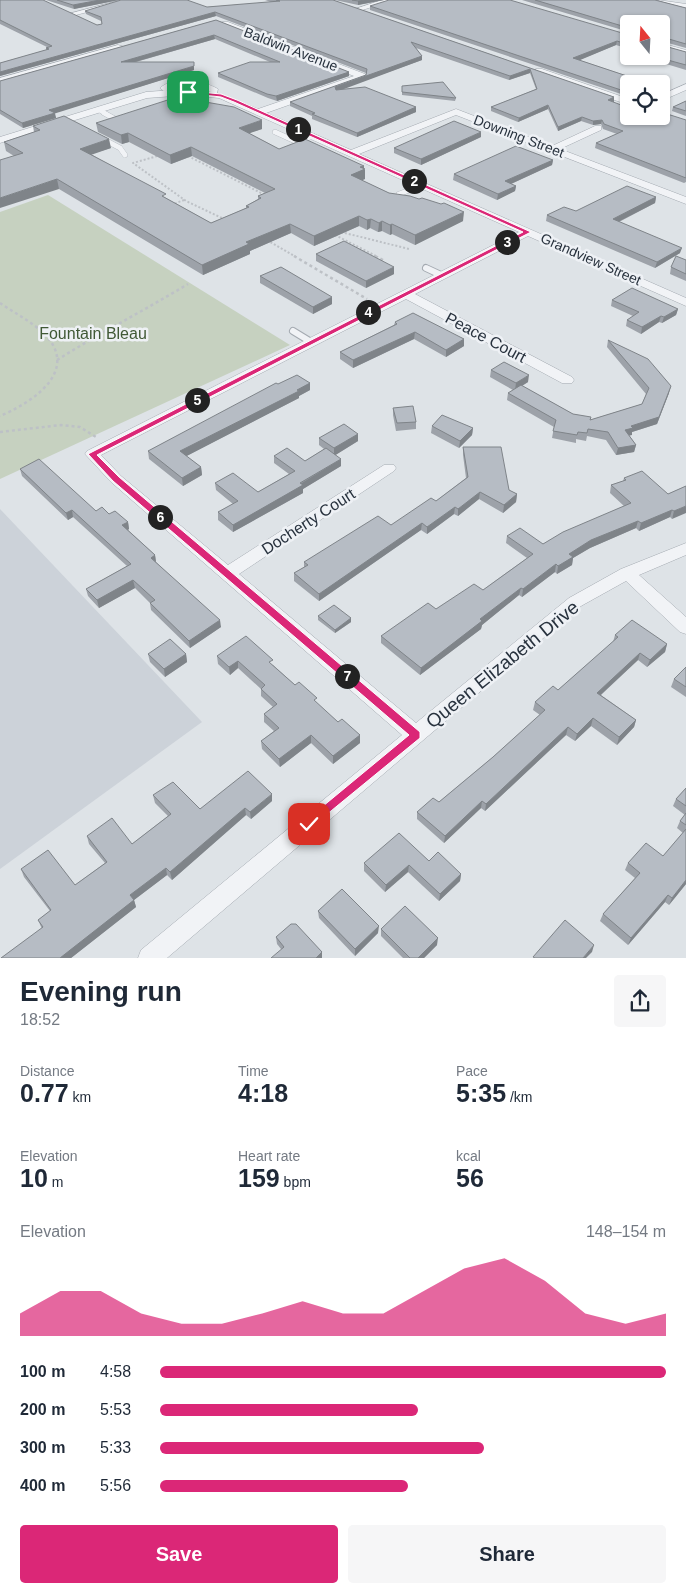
<!DOCTYPE html>
<meta charset="utf-8">
<style>
body{margin:0;font-family:Arial,sans-serif;background:#f6f6f7;color:#1f2937;height:100vh;display:flex;flex-direction:column;font-size:19px;white-space:nowrap}
*{box-sizing:border-box;margin:0}
p{font-size:16px;color:#747a83}
.icon{flex:none;width:28px;height:28px;fill:none;stroke:currentColor;stroke-width:2;stroke-linecap:round;stroke-linejoin:round}
.map{position:relative;height:958px;overflow:hidden}
.panel{display:flex;flex-direction:column;background:#fff;flex:1}
.panel>*{flex:none}
.needle{width:32px;rotate:342deg}
.fabs{position:absolute;left:620px;top:15px;display:grid;gap:10px}
.fabs a{display:grid;place-items:center;width:50px;height:50px;border-radius:5px;background:#fff;box-shadow:0 1px 4px #0004;font-size:25px}
.pin{position:absolute;display:grid;place-items:center;width:42px;height:42px;color:#fff;margin:-21px;border-radius:10px;box-shadow:0 2px 8px #0006}
.km{position:absolute;width:25px;height:25px;margin:-12px;border-radius:50%;background:#222;color:#fff;font-size:14px;line-height:25px;text-align:center}
.round{display:grid;place-items:center;flex:none;width:52px;height:52px;border-radius:5px;background:#f6f6f7}
.summary{display:flex;align-items:center;justify-content:space-between;height:85px;padding:0 20px}
h1{font-size:28px;font-weight:700;line-height:38px}
.stats{display:grid;grid-template-columns:repeat(3,1fr);gap:8px;height:85px;padding:5px 20px}
.stats div{display:grid;align-content:center}
.stats b{font-size:25px;font-weight:700}
.stats small{font-size:14px;font-weight:400}
.stats p{font-size:14px}
.chart{height:140px;padding:10px 20px}
.chart p{display:flex;justify-content:space-between}
.chart svg{width:100%;height:90px;margin-top:5px;fill:#db2777;opacity:.7}
.button{display:flex;gap:10px;margin-top:auto;padding:10px 20px}
.button a{flex:1;height:58px;border-radius:5px;background:#db2777;color:#fff;font-size:20px;font-weight:700;line-height:58px;text-align:center}
.button a+a{background:#f6f6f7;color:#1f2937}
ul{padding:0 20px;list-style:none;font-size:16px}
li{display:grid;grid-template-columns:80px 60px 1fr;align-items:center;height:38px}
li i{height:12px;border-radius:6px;background:#db2777}
.map>svg:first-child{display:block}
.built{fill:#ccd2d9}
.green{fill:#c6d1c0}
.lines{fill:none;stroke-linecap:round;stroke-linejoin:round}
.service-far2-casing{stroke:#a4aab1;stroke-width:4.5}
.service-far1-casing{stroke:#a4aab1;stroke-width:5.5}
.service-casing{stroke:#a4aab1;stroke-width:8}
.minor-casing{stroke:#a4aab1;stroke-width:1}
.path-far1{stroke:#bdc1c6;stroke-width:2;stroke-dasharray:2 2;stroke-linecap:butt}
.path{stroke:#bdc1c6;stroke-width:2.5;stroke-dasharray:3 3;stroke-linecap:butt}
.service-far2{stroke:#f1f3f6;stroke-width:4}
.service-far1{stroke:#f1f3f6;stroke-width:5}
.service{stroke:#f1f3f6;stroke-width:6}
.minor{fill:#f1f3f6;fill-rule:evenodd}
.wall{fill:#9da2a9}
.shaded-wall{fill:#7f8489}
.building{fill:#b6bcc4;stroke:#7f8489}
.route{fill:#db2777;stroke:#fff}
.labels{text-anchor:middle;stroke-width:5;stroke-linejoin:round;paint-order:stroke}
.far-street-label{font-size:14px;fill:#28323e;stroke:#eef1f5}
.park-label{font-size:16px;fill:#405936;stroke:#eef1f5}
.street-label{font-size:16px;fill:#28323e;stroke:#eef1f5}
.near-street-label{font-size:19px;fill:#28323e;stroke:#eef1f5}
</style>
<div class="map">
<svg width="686" height="958" viewBox="0 0 686 958">
<rect width="100%" height="100%" fill="#dee3e7"/>
<polygon class="built" points="0,509 202,722 0,869"/>
<polygon class="green" points="48,195 290,345 0,479 0,212"/>
<g class="lines">
<g class="service-far2-casing">
<polyline id="service-far2" points="99,110 106,114"/>
</g>
<g class="service-far1-casing">
<g id="service-far1">
<polyline points="104,113 115,119"/>
<polyline points="275,132 297,142 313,136"/>
<polyline points="103,139 120,148 125,155"/>
<polyline points="399,194 423,185"/>
</g>
</g>
<g class="service-casing">
<g id="service">
<polyline points="426,268 441,275"/>
<polyline points="293,331 311,342"/>
</g>
</g>
<g class="minor-casing">
<g id="minor">
<polygon points="121,0 134,0 72,16 68,14"/>
<polygon points="382,0 394,0 356,12 352,10"/>
<polygon points="658,0 686,4 686,8 660,1"/>
<path d="M222,22H228L365,74V78L266,113L351,150L456,109L552,146L595,126H601V130L560,149L686,197V204L456,115L359,154L686,298V306L528,236L415,294L572,377L574,380L572,383H562L406,299L101,455L121,476L228,565L384,465H394L396,468L394,471L239,574L416,723L569,598L621,569L686,543V555L639,575L686,617V634L680,632L626,581L581,606L167,958H138L141,950L402,735L111,482L85,454L87,451L519,232L219,98L188,95L147,98L0,143V137L146,92L188,89L211,92L190,85L164,91L160,88C176,75 201,80 218,89L217,93L258,109L354,76L222,26Z"/>
<polygon points="661,43 686,50 686,54 661,48"/>
<polygon points="118,45 125,47 0,84 0,78"/>
<polygon points="536,69 542,69 629,99 629,105 536,73"/>
<polygon points="686,84 686,90 661,101 661,95"/>
</g>
</g>
<g class="path-far1">
<polyline points="161,155 133,163 186,201 224,219"/>
<polyline points="188,156 267,196"/>
<polyline points="171,205 184,200"/>
<polyline points="341,232 409,249"/>
<polyline points="335,235 378,257"/>
<polyline points="267,240 296,257"/>
</g>
<g class="path">
<polyline points="294,256 367,299"/>
<polyline points="375,256 383,260"/>
<path d="M0,303C17,315 45,328 54,347C70,380 24,406 0,416"/>
<path d="M57,360C100,333 145,310 188,284"/>
<polyline points="0,432 61,425 80,427 96,437"/>
</g>
<use href="#service-far2" class="service-far2"/>
<use href="#service-far1" class="service-far1"/>
<use href="#service" class="service"/>
<use href="#minor" class="minor"/>
</g>
<g class="wall">
<polygon points="0,0 97,25 102,24 101,21 86,14 85,11 207,7 271,2 265,0 333,0 614,97 614,102 629,116 686,120 686,182 684,183 595,148 596,143 617,134 603,129 601,124 593,125 581,121 558,131 548,109 518,122 491,111 491,107 536,89 530,73 509,80 416,48 422,56 422,60 341,89 416,107 416,112 357,137 312,119 312,116 290,106 290,102 366,75 366,73 216,16 0,76 0,63 46,50 46,48 47,47 0,24"/>
<polygon points="46,0 119,0 74,9"/>
<polygon points="335,0 384,0 358,5"/>
<polygon points="522,0 655,0 686,8 686,48 661,41 629,24 629,32"/>
<polygon points="370,6 629,35 629,49 616,45 579,60 648,83 648,84 629,84 629,95 627,96 370,10"/>
<polygon points="216,20 349,72 349,76 277,101 268,98 218,77 218,73 270,62 215,39 136,62 194,70 54,113 56,118 23,128 0,114 0,81"/>
<polygon points="661,45 686,52 686,70 663,63 663,59 653,56 661,56"/>
<polygon points="402,86 456,98 455,101 402,95"/>
<polygon points="686,101 686,116 672,111 673,107"/>
<polygon points="96,123 262,129 249,133 279,149 364,169 365,179 361,180 389,193 463,221 415,245 392,234 390,235 382,231 378,232 370,228 367,230 359,226 314,246 291,233 250,251 250,254 203,275 59,189 14,156 6,151 4,142 34,132 33,126 111,148 91,154 166,198 211,223 246,208 246,206 258,199 258,196 265,193 192,156 171,164 129,142 122,144 98,132"/>
<polygon points="481,137 421,165 394,153 394,148"/>
<polygon points="553,160 552,165 511,184 516,186 515,191 497,200 453,180 454,174"/>
<polygon points="656,197 655,203 619,222 680,253 655,268 546,221 547,215 576,211"/>
<polygon points="316,254 394,267 394,274 366,288 316,261"/>
<polygon points="686,260 686,281 670,274 671,267"/>
<polygon points="260,276 332,304 313,314 260,283"/>
<polygon points="612,300 678,309 676,315 662,323 659,322 641,334 626,326 627,320 633,316 611,306"/>
<polygon points="395,322 464,339 464,346 446,357 414,339 353,368 340,359 340,352 394,325"/>
<polygon points="608,340 669,393 657,424 632,432 632,435 629,435 636,445 634,452 616,455 606,440 587,436 586,441 576,439 576,443 552,438 554,427 507,400 508,393 513,390 490,377 491,370 528,382 522,386 573,414 590,420 642,404 646,394 607,347"/>
<polygon points="310,383 310,390 299,396 299,398 186,456 201,467 202,475 183,486 149,459 148,451 278,384"/>
<polygon points="393,408 416,422 416,429 396,431 393,415"/>
<polygon points="432,426 473,428 472,435 459,448 431,433"/>
<polygon points="358,434 358,441 335,455 341,466 303,489 303,493 233,532 218,520 218,512 233,504 216,490 215,483 258,492 289,474 274,463 274,456 305,461 324,449 319,445 319,438"/>
<polygon points="463,447 509,490 517,494 516,502 503,513 479,499 458,516 454,514 427,534 421,530 319,601 294,581 294,573 304,567 304,562 391,525 436,501 466,478 463,455"/>
<polygon points="20,469 96,511 109,514 128,522 129,529 128,530 155,555 156,562 221,627 190,648 151,610 150,603 135,588 99,608 88,596 86,589 127,566 73,517 68,520 22,476"/>
<polygon points="624,478 668,494 686,486 672,519 670,517 639,531 636,528 590,548 573,558 572,565 557,574 555,572 522,597 519,595 482,625 481,629 420,675 381,643 381,636 436,609 483,590 527,558 506,543 507,536 543,544 624,506 610,493 611,485 623,481"/>
<polygon points="318,616 351,618 351,622 335,633 318,620"/>
<polygon points="615,635 667,644 665,652 647,667 638,660 601,695 636,720 634,727 617,745 591,726 575,741 566,735 485,811 481,808 444,843 417,819 417,812 439,802 493,757 540,715 533,710 535,702 558,690 613,642"/>
<polygon points="148,654 186,654 187,662 165,677 150,662"/>
<polygon points="217,656 273,665 295,685 338,722 360,735 360,743 333,764 311,743 280,767 262,749 261,741 274,731 264,722 264,714 273,707 261,696 261,689 238,668 230,675 218,664"/>
<polygon points="686,667 686,697 671,687 674,679"/>
<polygon points="686,788 686,884 669,905 665,902 628,945 600,921 603,914 635,878 625,870 628,863 663,856 683,833 677,828 680,821 685,815 673,806 676,799"/>
<polygon points="153,795 200,809 272,801 251,819 246,815 172,880 167,875 134,900 136,907 71,958 1,958 42,929 38,920 50,911 24,877 21,869 75,885 105,863 89,844 87,836 132,844 168,816 155,803"/>
<polygon points="429,861 461,874 460,881 439,901 408,872 385,892 364,871 364,863"/>
<polygon points="318,911 378,933 355,956 319,918"/>
<polygon points="381,929 437,945 424,958 403,958 381,936"/>
<polygon points="276,937 322,952 281,949 277,944"/>
</g>
<g class="shaded-wall">
<polygon points="100,0 119,0 74,9 73,5"/>
<polygon points="365,0 384,0 358,5 358,1"/>
<polygon points="215,12 216,16 0,76 0,72"/>
<polygon points="214,35 215,39 121,66 121,62"/>
<polygon points="617,41 616,45 573,63 573,58"/>
<polygon points="422,56 422,60 336,92 335,87"/>
<polygon points="194,66 194,70 50,115 49,110"/>
<polygon points="530,69 530,73 509,80 510,76"/>
<polygon points="349,72 349,76 277,101 276,96"/>
<polygon points="614,97 614,102 608,100"/>
<polygon points="548,105 548,109 518,122 519,118"/>
<polygon points="416,107 416,112 357,137 357,133"/>
<polygon points="55,113 56,118 23,128 22,123"/>
<polygon points="582,117 581,121 558,131 558,127"/>
<polygon points="262,120 262,129 239,137 239,128"/>
<polygon points="602,120 601,124 593,125 593,121"/>
<polygon points="481,132 481,137 421,165 421,159"/>
<polygon points="128,133 129,142 122,144 121,135"/>
<polygon points="109,139 111,148 82,158 80,149"/>
<polygon points="191,147 192,156 171,164 170,155"/>
<polygon points="553,160 552,165 504,187 505,181"/>
<polygon points="364,166 364,170 365,169 365,179 351,185 351,175 360,167"/>
<polygon points="57,179 59,189 0,208 0,198"/>
<polygon points="516,186 515,191 497,200 498,194"/>
<polygon points="656,197 655,203 612,225 613,219"/>
<polygon points="464,212 463,221 415,245 415,235"/>
<polygon points="359,216 359,226 314,246 314,236"/>
<polygon points="371,219 370,228 367,230 367,220"/>
<polygon points="382,221 382,231 378,232 379,223"/>
<polygon points="290,224 291,233 250,251 250,254 203,275 202,265 246,242"/>
<polygon points="392,224 392,234 390,235 390,225"/>
<polygon points="682,248 680,253 655,268 657,262"/>
<polygon points="394,267 394,274 366,288 366,281"/>
<polygon points="332,297 332,304 313,314 313,307"/>
<polygon points="678,309 676,315 662,323 664,317"/>
<polygon points="661,316 659,322 641,334 642,327"/>
<polygon points="415,332 414,339 353,368 353,360"/>
<polygon points="464,339 464,346 446,357 446,350"/>
<polygon points="529,375 528,382 515,390 516,383"/>
<polygon points="310,383 310,390 299,396 299,398 181,459 180,451"/>
<polygon points="671,386 669,393 657,424 632,432 632,435 624,437 625,430 631,426"/>
<polygon points="473,428 472,435 459,448 460,441"/>
<polygon points="358,434 358,441 334,456 334,448"/>
<polygon points="636,445 634,452 616,455 618,448"/>
<polygon points="341,459 341,466 303,489 303,493 233,532 233,525"/>
<polygon points="201,467 202,475 183,486 182,478"/>
<polygon points="480,492 479,499 458,516 458,509"/>
<polygon points="517,494 516,502 503,513 504,505"/>
<polygon points="686,506 686,513 672,519 674,511"/>
<polygon points="455,507 454,514 427,534 427,527"/>
<polygon points="72,510 73,517 68,520 66,513"/>
<polygon points="672,510 670,517 639,531 641,523"/>
<polygon points="638,521 636,528 590,548 573,558 572,565 557,574 558,566 569,554 591,540"/>
<polygon points="128,522 129,529 124,532 122,525"/>
<polygon points="422,523 421,530 319,601 319,594"/>
<polygon points="155,555 156,562 151,558"/>
<polygon points="556,564 555,572 522,597 523,589"/>
<polygon points="133,580 135,588 99,608 97,600"/>
<polygon points="521,588 519,595 482,625 481,629 420,675 421,668 480,619"/>
<polygon points="351,618 351,622 335,633 335,630"/>
<polygon points="220,620 221,627 190,648 189,641"/>
<polygon points="667,644 665,652 647,667 650,660"/>
<polygon points="640,653 638,660 595,700 597,693"/>
<polygon points="186,654 187,662 165,677 164,669"/>
<polygon points="238,661 238,668 230,675 229,667"/>
<polygon points="593,718 591,726 575,741 577,734"/>
<polygon points="636,720 634,727 617,745 619,737"/>
<polygon points="568,727 566,735 485,811 486,804"/>
<polygon points="311,735 311,743 280,767 279,759"/>
<polygon points="360,735 360,743 333,764 333,756"/>
<polygon points="272,794 272,801 251,819 250,812"/>
<polygon points="482,801 481,808 444,843 445,836"/>
<polygon points="245,808 246,815 172,880 170,872"/>
<polygon points="409,865 408,872 385,892 386,885"/>
<polygon points="166,868 167,875 134,900 136,907 71,958 60,958 130,895"/>
<polygon points="461,874 460,881 439,901 440,894"/>
<polygon points="686,880 686,884 669,905 672,898"/>
<polygon points="668,895 665,902 628,945 631,938"/>
<polygon points="379,926 378,933 355,956 355,949"/>
<polygon points="438,938 437,945 424,958 418,958"/>
<polygon points="594,945 592,952 586,958 583,958"/>
<polygon points="322,952 322,958 316,958"/>
</g>
<g class="building">
<polygon points="0,0 43,0 97,25 102,24 101,17 85,11 121,0 187,0 207,7 280,1 276,0 333,0 614,97 608,100 629,108 629,116 661,116 661,112 686,120 686,178 596,143 623,131 604,124 602,120 593,121 582,117 558,127 548,105 519,118 491,107 537,89 530,69 510,76 411,42 422,56 335,87 336,90 365,87 416,107 357,133 312,114 315,113 290,102 366,75 367,69 215,12 0,72 0,63 49,49 46,48 52,46 0,20"/>
<polygon points="57,0 100,0 73,5"/>
<polygon points="352,0 365,0 358,1"/>
<polygon points="389,0 510,0 629,35 629,45 617,41 573,58 648,83 629,84 629,91 627,92 370,6"/>
<polygon points="535,0 655,0 686,8 686,44 662,37 661,38 661,24 629,24 629,28"/>
<polygon points="216,20 349,72 276,96 267,94 218,73 250,62 280,62 214,35 121,62 194,62 194,66 49,110 55,113 22,123 0,110 0,81"/>
<polygon points="661,45 686,52 686,65 664,59 669,57 661,54"/>
<polygon points="443,82 456,98 402,92 402,86"/>
<polygon points="177,97 234,107 262,120 239,128 279,149 305,139 364,166 360,167 365,169 351,175 389,193 410,196 419,199 422,198 441,204 444,203 464,212 415,235 392,224 390,225 382,221 379,223 371,219 367,220 359,216 314,236 290,224 246,242 249,244 202,265 57,179 0,198 0,160 23,153 4,142 40,130 33,126 64,116 109,139 80,149 166,194 162,196 211,223 249,207 246,206 261,198 258,196 275,189 191,147 170,155 128,133 121,135 96,123"/>
<polygon points="686,101 686,111 673,107"/>
<polygon points="454,121 481,132 421,159 394,148"/>
<polygon points="516,146 553,160 505,181 516,186 498,194 454,174"/>
<polygon points="627,186 656,197 613,219 682,248 657,262 547,215 564,207 576,211"/>
<polygon points="344,241 394,267 366,281 316,254"/>
<polygon points="676,256 686,260 686,274 671,267"/>
<polygon points="281,267 332,297 313,307 260,276"/>
<polygon points="632,288 678,309 664,317 661,316 642,327 627,320 639,312 612,300"/>
<polygon points="413,313 464,339 446,350 415,332 353,360 340,352 397,324 395,322"/>
<polygon points="608,340 648,359 671,386 659,417 631,426 633,428 625,430 636,445 618,448 608,432 588,429 587,433 578,432 577,435 553,431 556,420 508,393 521,385 573,414 591,417 590,420 642,404 649,388"/>
<polygon points="504,362 529,375 516,383 491,370"/>
<polygon points="297,375 310,383 297,390 299,391 180,451 201,467 182,478 148,451 276,383 278,384"/>
<polygon points="413,406 416,422 397,423 393,408"/>
<polygon points="442,415 473,428 460,441 432,426"/>
<polygon points="344,424 358,434 334,448 319,438"/>
<polygon points="463,447 501,447 509,490 517,494 504,505 480,492 458,509 455,507 427,527 422,523 319,594 294,573 308,565 304,562 378,516 391,525 431,498 436,501 468,477"/>
<polygon points="287,448 305,461 326,448 341,459 300,483 303,485 233,525 218,512 238,501 215,483 233,473 258,492 295,471 274,456"/>
<polygon points="39,459 96,511 102,507 109,514 115,511 128,522 122,525 155,555 151,558 220,620 189,641 150,603 155,600 133,580 97,600 86,589 131,564 72,510 66,513 20,469"/>
<polygon points="642,471 668,494 686,486 686,506 674,511 672,510 641,523 638,521 591,540 569,554 573,557 558,566 556,564 523,589 521,588 480,619 482,621 421,668 381,636 428,603 436,609 474,584 483,590 533,554 507,536 520,528 543,544 563,532 631,503 611,485 626,480 624,478"/>
<polygon points="334,605 351,618 335,630 318,616"/>
<polygon points="632,620 667,644 650,660 640,653 597,693 636,720 619,737 593,718 577,734 568,727 486,804 482,801 445,836 417,812 433,798 439,802 493,757 545,710 535,702 553,686 558,690 618,637 615,635"/>
<polygon points="246,636 273,660 269,662 295,685 299,682 317,698 314,700 338,722 342,719 360,735 333,756 311,735 279,759 261,741 279,728 264,714 277,704 261,689 265,685 238,661 229,667 217,656"/>
<polygon points="170,639 186,654 164,669 148,654"/>
<polygon points="686,667 686,687 674,679"/>
<polygon points="248,771 272,794 250,812 245,808 170,872 166,868 130,895 134,900 60,958 1,958 43,927 38,920 51,910 21,869 48,850 75,885 107,862 87,836 112,818 132,844 171,814 153,795 173,782 200,809"/>
<polygon points="686,788 686,806 676,799"/>
<polygon points="686,813 686,825 680,821"/>
<polygon points="686,829 686,880 672,898 668,895 631,938 603,914 640,873 628,863 646,843 663,856"/>
<polygon points="399,833 429,861 438,852 461,874 440,894 409,865 386,885 364,863"/>
<polygon points="342,889 379,926 355,949 318,911"/>
<polygon points="405,906 438,938 418,958 410,958 381,929"/>
<polygon points="565,920 594,945 583,958 535,958 533,957"/>
<polygon points="291,924 296,924 322,952 316,958 271,958 284,947 276,937"/>
</g>
<polygon class="route" points="188,91 221,94 237,100 531,232 97,455 119,477 420,732 420,738 309,829 305,828 305,821 409,735 113,481 88,454 523,232 234,102 221,97 186,93"/>
<g class="labels">
<g class="far-street-label">
<text transform="translate(291 49) rotate(21)" y="5">Baldwin Avenue</text>
<text transform="translate(519 136) rotate(21)" y="5">Downing Street</text>
<text transform="translate(591 259) rotate(24)" y="5">Grandview Street</text>
</g>
<g class="park-label">
<text x="93" y="339">Fountain Bleau</text>
</g>
<g class="street-label">
<text transform="translate(486 337) rotate(28)" y="6">Peace Court</text>
<text transform="translate(308 521) rotate(-33)" y="6">Docherty Court</text>
</g>
<g class="near-street-label">
<text transform="translate(502 664) rotate(-39)" y="7">Queen Elizabeth Drive</text>
</g>
</g>
</svg>
<div class="fabs">
<a><svg class="needle" viewBox="-14 -14 28 28"><path d="M0-13l5 13h-10z" fill="#e53935"/><path d="M0 13l5-13h-10z" fill="#747a83"/></svg></a>
<a><svg class="icon" aria-label="locate" viewBox="0 0 24 24"><circle cx="12" cy="12" r="6"/><path d="M12 2v4M12 18v4M2 12h4M18 12h4"/></svg></a>
</div>
<div class="pin" style="left:188px;top:92px;background:#1e9e55"><svg class="icon" aria-label="arrive" viewBox="0 0 24 24"><path d="M6 21V4h12l-3 4 3 4H6"/></svg></div>
<div class="pin" style="left:309px;top:824px;background:#d93025"><svg class="icon" aria-label="check" viewBox="0 0 24 24"><path d="M5 12l5 5 9-10"/></svg></div>
<b class="km" style="left:298px;top:129px">1</b>
<b class="km" style="left:414px;top:181px">2</b>
<b class="km" style="left:507px;top:242px">3</b>
<b class="km" style="left:368px;top:312px">4</b>
<b class="km" style="left:197px;top:400px">5</b>
<b class="km" style="left:160px;top:517px">6</b>
<b class="km" style="left:347px;top:676px">7</b>
</div>
<section class="panel">
<div class="summary"><div><h1>Evening run</h1><p>18:52</p></div><a class="round"><svg class="icon" aria-label="share" viewBox="0 0 24 24"><path d="M12 15V3M7 8l5-5 5 5M5 13v7h14v-7"/></svg></a></div>
<div class="stats">
<div><p>Distance</p><b>0.77<small> km</small></b></div>
<div><p>Time</p><b>4:18</b></div>
<div><p>Pace</p><b>5:35<small> /km</small></b></div>
</div>
<div class="stats">
<div><p>Elevation</p><b>10<small> m</small></b></div>
<div><p>Heart rate</p><b>159<small> bpm</small></b></div>
<div><p>kcal</p><b>56</b></div>
</div>
<div class="chart"><p><span>Elevation</span>148–154 m</p>
<svg viewBox="0 0 160 44" preserveAspectRatio="none"><path d="M0 44V33L10 22L20 22L30 33L40 38L50 38L60 33L70 27L80 33L90 33L100 22L110 11L120 6L130 17L140 33L150 38L160 33V44z"/></svg>
</div>
<ul>
<li><b>100 m</b>4:58<i style="width:100%"></i></li>
<li><b>200 m</b>5:53<i style="width:51%"></i></li>
<li><b>300 m</b>5:33<i style="width:64%"></i></li>
<li><b>400 m</b>5:56<i style="width:49%"></i></li>
</ul>
<div class="button"><a>Save</a><a>Share</a></div>
</section>
